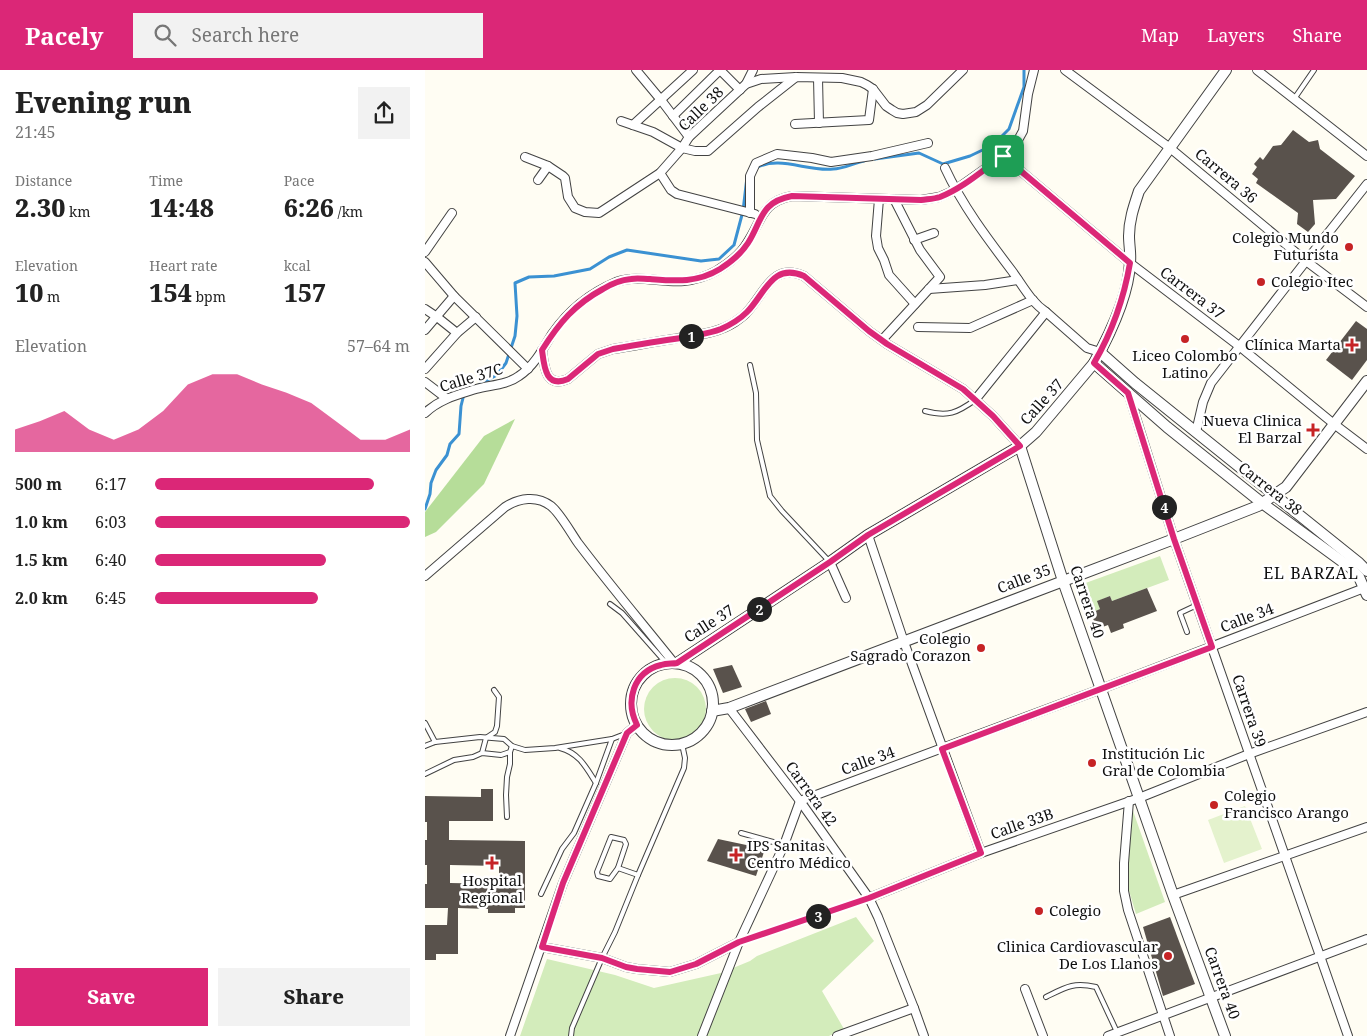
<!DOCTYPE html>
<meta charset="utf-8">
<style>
body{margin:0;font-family:"Noto Serif",serif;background:#f2f2f2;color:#222;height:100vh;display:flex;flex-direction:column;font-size:19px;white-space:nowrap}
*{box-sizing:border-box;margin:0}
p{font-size:16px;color:#767676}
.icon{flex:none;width:28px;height:28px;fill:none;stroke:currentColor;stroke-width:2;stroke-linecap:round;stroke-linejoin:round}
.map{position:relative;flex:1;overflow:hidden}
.panel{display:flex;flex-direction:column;background:#fff;width:425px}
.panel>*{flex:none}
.pin{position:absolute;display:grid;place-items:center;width:42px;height:42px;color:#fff;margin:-21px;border-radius:10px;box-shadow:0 2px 8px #0006}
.km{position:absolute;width:25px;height:25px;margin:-12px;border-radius:50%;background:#222;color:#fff;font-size:14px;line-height:25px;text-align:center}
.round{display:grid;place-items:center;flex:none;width:52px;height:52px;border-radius:0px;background:#f2f2f2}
.headline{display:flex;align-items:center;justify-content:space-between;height:85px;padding:0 15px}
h1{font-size:28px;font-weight:800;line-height:38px}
.figures{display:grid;grid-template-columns:repeat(3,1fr);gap:8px;height:85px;padding:5px 15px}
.figures div{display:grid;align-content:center}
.figures b{font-size:25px;font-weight:800}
.figures small{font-size:14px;font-weight:400}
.figures p{font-size:14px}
.chart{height:140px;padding:10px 15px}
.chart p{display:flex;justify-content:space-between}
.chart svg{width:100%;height:90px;margin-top:5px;fill:#db2777;opacity:.7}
.cta{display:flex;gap:10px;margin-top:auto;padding:10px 15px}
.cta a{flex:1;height:58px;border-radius:0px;background:#db2777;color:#fff;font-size:20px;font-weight:800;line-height:58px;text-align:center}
.cta a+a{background:#f2f2f2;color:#222}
ul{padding:0 15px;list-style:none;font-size:16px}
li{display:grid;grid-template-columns:80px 60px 1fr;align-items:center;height:38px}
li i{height:12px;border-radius:6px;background:#db2777}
header{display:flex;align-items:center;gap:30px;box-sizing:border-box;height:70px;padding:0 25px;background:#db2777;color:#fff}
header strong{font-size:24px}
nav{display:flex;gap:28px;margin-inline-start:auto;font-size:18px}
.search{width:350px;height:45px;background:#f2f2f2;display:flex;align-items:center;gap:12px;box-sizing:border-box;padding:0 18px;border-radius:0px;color:#767676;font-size:19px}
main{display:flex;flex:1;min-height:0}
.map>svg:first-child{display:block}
.green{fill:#d3ecbb}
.forest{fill:#b6dd99}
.pitch{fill:#e4f2cd}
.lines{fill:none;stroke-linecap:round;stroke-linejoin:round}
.stream{stroke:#3b91d2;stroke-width:3}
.building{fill:#59524c;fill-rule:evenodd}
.service-casing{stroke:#434343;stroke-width:6}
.minor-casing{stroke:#434343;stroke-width:10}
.tertiary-casing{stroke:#434343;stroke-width:12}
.path{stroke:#323232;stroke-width:2;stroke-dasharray:5 2.5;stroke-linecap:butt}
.service{stroke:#fff;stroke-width:4}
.minor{stroke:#fff;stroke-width:8}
.tertiary{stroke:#fff;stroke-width:10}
.route-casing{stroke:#fff;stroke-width:10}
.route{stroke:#db2777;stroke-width:6}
.poi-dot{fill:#c62325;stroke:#fff;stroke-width:2}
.labels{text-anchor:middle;stroke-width:5;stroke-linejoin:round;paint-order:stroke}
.street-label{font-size:15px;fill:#101010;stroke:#fff}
.poi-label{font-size:15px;fill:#101010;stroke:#fff;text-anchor:end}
.neighbourhood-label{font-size:16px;letter-spacing:1px;fill:#101010;stroke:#fff}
</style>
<header>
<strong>Pacely</strong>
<div class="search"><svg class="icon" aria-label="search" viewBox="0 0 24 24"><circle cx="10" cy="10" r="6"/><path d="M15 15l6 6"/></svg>Search here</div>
<nav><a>Map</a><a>Layers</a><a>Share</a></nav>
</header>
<main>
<section class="panel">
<div class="headline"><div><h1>Evening run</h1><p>21:45</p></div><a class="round"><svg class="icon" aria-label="share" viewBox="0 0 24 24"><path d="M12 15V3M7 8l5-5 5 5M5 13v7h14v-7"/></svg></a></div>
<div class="figures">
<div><p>Distance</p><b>2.30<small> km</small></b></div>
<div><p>Time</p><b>14:48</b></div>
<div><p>Pace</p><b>6:26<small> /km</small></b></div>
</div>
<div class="figures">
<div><p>Elevation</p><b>10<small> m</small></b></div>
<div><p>Heart rate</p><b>154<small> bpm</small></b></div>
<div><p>kcal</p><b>157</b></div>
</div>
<div class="chart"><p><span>Elevation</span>57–64 m</p>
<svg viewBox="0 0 160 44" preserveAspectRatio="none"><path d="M0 44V33L10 29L20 24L30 33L40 38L50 33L60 24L70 11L80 6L90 6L100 11L110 15L120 20L130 29L140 38L150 38L160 33V44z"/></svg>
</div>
<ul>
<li><b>500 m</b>6:17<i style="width:86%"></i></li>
<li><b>1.0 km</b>6:03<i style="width:100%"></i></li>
<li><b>1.5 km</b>6:40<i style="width:67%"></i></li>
<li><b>2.0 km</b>6:45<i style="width:64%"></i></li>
</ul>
<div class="cta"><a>Save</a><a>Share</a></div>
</section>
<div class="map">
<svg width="942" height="966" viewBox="0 0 942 966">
<rect width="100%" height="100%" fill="#fffdf3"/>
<g class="green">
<polygon points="735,486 744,510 687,531 685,526 673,531 675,539 666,543 655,515"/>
<circle cx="250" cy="639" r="31"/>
<polygon points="707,738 740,832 711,844 702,814"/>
<polygon points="431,847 449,871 397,921 419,959 404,966 95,966 122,889 190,905 229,918 296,903 325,891 332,886"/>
</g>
<polygon class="forest" points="90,349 59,414 11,462 0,467 0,442 59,366"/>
<polygon class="pitch" points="820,736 837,779 799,793 783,750"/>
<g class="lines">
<g class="stream">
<polyline points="450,89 494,83 518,94 545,86 568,75 584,59 599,17 599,0"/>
<path d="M331,98C354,85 383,102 408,99C418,99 429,93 439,91"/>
<polyline points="50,317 72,305 81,293 90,266 92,246 90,213 104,207 129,206 165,199 184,187 202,180 276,191 294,189 309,175 318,141 322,107"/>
<polyline points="0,439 5,424 6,413 11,400 22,385 25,374 34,364 36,336 39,324"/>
</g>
</g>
<g class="building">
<polygon points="868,60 884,72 893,70 895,79 930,106 911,129 888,130 890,154 883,162 872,154 873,143 831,113 833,109 827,104 832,97 829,94 835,87 838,90 848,76 856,75"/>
<polygon points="931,251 942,259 942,290 927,310 901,290"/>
<polygon points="722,518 732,541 698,554 699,558 686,563 683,555 672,559 666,543 675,539 672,531 685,526 687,531"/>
<polygon points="307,595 317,617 298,623 288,599"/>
<polygon points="341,631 346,644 326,652 320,639"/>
<path d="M56,719H68V751H24V770L100,771V838H90V843H63V839L33,838V884H11V890H0V855H22L23,838H0V814H2V795H0V770H2V752H0V726L56,727ZM25,795L74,796V814L25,813Z"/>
<polygon points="293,769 340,779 331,806 282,791"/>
<polygon points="745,847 770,914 738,926 718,857"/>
</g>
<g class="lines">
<g class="service-casing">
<g id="service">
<polyline points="869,29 889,0"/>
<polyline points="325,295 331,323 332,370 345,426 357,441 403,490"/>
<path d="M500,341C523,347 532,343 550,330"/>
<polyline points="185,534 197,543 242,594"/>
<polyline points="762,562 755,543 772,535"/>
<polyline points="0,653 10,672"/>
<polyline points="0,676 10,672 55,667 79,669 87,676 100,680 130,678 187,669 200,664"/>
<path d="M135,678C154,683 161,697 171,713"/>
<polyline points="57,683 61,668 70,662 72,656 74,627 69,620"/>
<polyline points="0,704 29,690 48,687 57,683 76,685 85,682 87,676"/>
<polyline points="82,747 81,725 82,707 85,694 85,682"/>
<polyline points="316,763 359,775"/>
<polygon points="186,767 199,770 201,774 193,798 185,809 173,806 172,802"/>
<polyline points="193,798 213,805"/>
<polyline points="116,824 137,779 149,763 171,713 187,669"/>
<path d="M621,927C641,917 648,912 671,917L692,962"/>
<polyline points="146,966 147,958 177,888 190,862 213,805 259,698 260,688 257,674"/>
</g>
</g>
<g class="minor-casing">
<g id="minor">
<polyline points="211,0 236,30 264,67"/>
<polyline points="640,0 745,78 881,191 942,237"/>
<polyline points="832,0 942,86"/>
<polyline points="393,8 394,53"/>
<polyline points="321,14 328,0"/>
<polyline points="248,46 295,0 315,20"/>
<polyline points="196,51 228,62 257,78 270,81 283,81 333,37 371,7"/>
<polyline points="370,54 444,50 448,19"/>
<polyline points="208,55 268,0"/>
<polyline points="578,86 705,193 814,276 909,354 942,379"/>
<polyline points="100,87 123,96 138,106 140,108 143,127 150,138 160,142 174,143 235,103 257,78 264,67 321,14 336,9 371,7 417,8 436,12 442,15 448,19 461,36 467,40 472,43 478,44 491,42 502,35 538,0"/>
<path d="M520,98C537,135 562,168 587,201C598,216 606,232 621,242L662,278L675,282"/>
<polyline points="235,103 246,120 252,124 330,144"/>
<polyline points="113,110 123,96"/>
<polyline points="454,129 451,166 453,178 459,190 464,205 490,234"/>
<polyline points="325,143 325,106 331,93 352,84 387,88 406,92 447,86 503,73"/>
<polyline points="489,170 509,163"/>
<polyline points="0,182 27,143"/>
<polyline points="0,192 29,226 103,299"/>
<polyline points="504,219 560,215 593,210"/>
<polyline points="0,239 12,247 32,263"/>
<polyline points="493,257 545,258 608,230"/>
<polyline points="0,260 29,226"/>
<polyline points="457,270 515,207 495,180 469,129"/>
<path d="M117,280C119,295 120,319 143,309L173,284L188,279C208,276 228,272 248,269C269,265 292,264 310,252C314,249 319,246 322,242C340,223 347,192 379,206L444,261L462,274L538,319L568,346L595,376"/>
<polyline points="0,299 32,263 51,247"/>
<polyline points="0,312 21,328"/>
<polyline points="703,322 749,469 923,966"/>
<polyline points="550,330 621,242"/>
<path d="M0,343C15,329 32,325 51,319C65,315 82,315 94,306C109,296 118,279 127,264C143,241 165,223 191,212C213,204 236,213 259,211C270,210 282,206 291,201C303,194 315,185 322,173C337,151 336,132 367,126L496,130L514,127L530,120L578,86L587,78L593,70L598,61L603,24L609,0"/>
<polyline points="771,362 778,332 786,313 881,191 942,114"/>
<polyline points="443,465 479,572 556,783"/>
<polyline points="405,492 421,528"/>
<path d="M0,506L80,437C94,428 112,425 126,436C135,443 146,463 153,473C184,514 217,553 249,593"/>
<polyline points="304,638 375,731 444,828 453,847 489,938 499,966"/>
<polyline points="704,731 699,793 699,821 703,840 745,966"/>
<polyline points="748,825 942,757"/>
<polyline points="444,828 556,783 714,728 824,684 942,642"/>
<polyline points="117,877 177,888 201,897 212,899 245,902 271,894 314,872"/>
<polyline points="600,919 618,966"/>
<polyline points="85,966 138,813 202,663 212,655"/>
<polyline points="277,966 314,872 359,775 375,731 676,619 942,517"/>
<polyline points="412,966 489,938"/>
<polyline points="683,966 942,869"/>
</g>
</g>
<g class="tertiary-casing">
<g id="tertiary">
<polyline points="675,282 710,313 934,493 942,501"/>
<polyline points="669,293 742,357 837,433 926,498 934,507 942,525"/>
<polyline points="595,376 638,511 748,825 800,966"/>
<path d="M252,593L405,492L443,465L595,376L611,362L669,293C684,266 704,224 705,192C706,184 704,175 704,166C704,150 709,136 714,121L801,0"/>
<circle cx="247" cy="634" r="41"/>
<polyline points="287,641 304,638 749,469 833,436 861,417 942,311"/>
</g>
</g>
<polyline class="path" points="324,869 435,831"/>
<use href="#service" class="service"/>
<use href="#minor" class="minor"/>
<use href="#tertiary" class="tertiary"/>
</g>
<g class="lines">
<g class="route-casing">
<path id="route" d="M578,86L705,193C699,228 687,262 669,293L703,323L749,469L787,577L517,679L556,783L444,828L314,872L271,894L245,902L212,899L201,897L177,888L117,877L138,813L202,663L212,655C200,631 208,602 236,595C242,593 247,594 252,593L405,492L443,465L595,376L568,346L538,319L462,274L444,261L379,206C347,192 340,224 322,242C315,249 305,255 296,259C284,264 269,265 256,268C233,271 210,275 188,279L173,284L143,309C120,319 119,295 117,280C134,253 150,234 178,219C186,214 196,210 206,209C212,208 219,209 225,209C251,211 272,213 295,199C306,192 316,184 323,173C337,151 335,132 367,126L496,130C503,129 509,129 515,127C538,118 558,100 578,86Z"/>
</g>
<use href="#route" class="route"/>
</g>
<g class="poi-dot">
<circle cx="924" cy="177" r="5"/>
<circle cx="836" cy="212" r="5"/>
<circle cx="760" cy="269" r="5"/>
<path d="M924.5 267.5h5v5h5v5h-5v5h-5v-5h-5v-5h5z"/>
<path d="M885.5 352.5h5v5h5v5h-5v5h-5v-5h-5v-5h5z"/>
<circle cx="556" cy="578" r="5"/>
<circle cx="667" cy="693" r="5"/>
<circle cx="789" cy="735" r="5"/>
<path d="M308.5 777.5h5v5h5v5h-5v5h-5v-5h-5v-5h5z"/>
<path d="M64.5 785.5h5v5h5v5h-5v5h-5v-5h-5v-5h5z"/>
<circle cx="614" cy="841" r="5"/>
<circle cx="743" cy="886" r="5"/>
</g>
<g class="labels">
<g class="street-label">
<text transform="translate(276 39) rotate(-44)" y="5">Calle 38</text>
<text transform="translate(801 106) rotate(40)" y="5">Carrera 36</text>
<text transform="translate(767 223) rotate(37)" y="5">Carrera 37</text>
<text transform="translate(46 308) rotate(-17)" y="5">Calle 37C</text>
<text transform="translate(617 332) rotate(-48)" y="5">Calle 37</text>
<text transform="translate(845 419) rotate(38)" y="5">Carrera 38</text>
<text transform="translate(599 509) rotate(-21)" y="5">Calle 35</text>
<text transform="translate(662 532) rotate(71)" y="5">Carrera 40</text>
<text transform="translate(822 548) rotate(-21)" y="5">Calle 34</text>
<text transform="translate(284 554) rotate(-33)" y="5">Calle 37</text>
<text transform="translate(824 641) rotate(71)" y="5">Carrera 39</text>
<text transform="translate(443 691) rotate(-20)" y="5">Calle 34</text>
<text transform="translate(386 724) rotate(54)" y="5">Carrera 42</text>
<text transform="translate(597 754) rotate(-19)" y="5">Calle 33B</text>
<text transform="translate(797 913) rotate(70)" y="5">Carrera 40</text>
</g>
<g class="poi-label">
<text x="914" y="173">Colegio Mundo<tspan x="914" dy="17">Futurista</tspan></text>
<text x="846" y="217" text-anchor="start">Colegio Itec</text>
<text x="916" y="280">Clínica Marta</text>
<text x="760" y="291" text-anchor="middle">Liceo Colombo<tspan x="760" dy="17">Latino</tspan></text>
<text x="877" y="356">Nueva Clinica<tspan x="877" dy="17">El Barzal</tspan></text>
<text x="546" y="574">Colegio<tspan x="546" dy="17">Sagrado Corazon</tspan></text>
<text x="677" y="689" text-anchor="start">Institución Lic<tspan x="677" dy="17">Gral de Colombia</tspan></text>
<text x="799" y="731" text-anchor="start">Colegio<tspan x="799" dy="17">Francisco Arango</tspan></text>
<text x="322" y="781" text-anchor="start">IPS Sanitas<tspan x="322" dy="17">Centro Médico</tspan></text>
<text x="67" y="816" text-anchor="middle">Hospital<tspan x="67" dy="17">Regional</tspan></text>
<text x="624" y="846" text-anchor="start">Colegio</text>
<text x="733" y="882">Clinica Cardiovascular<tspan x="733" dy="17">De Los Llanos</tspan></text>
</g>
<g class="neighbourhood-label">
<text x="886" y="509">EL BARZAL</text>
</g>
</g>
</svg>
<div class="pin" style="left:578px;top:86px;background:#1e9e55"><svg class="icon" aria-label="arrive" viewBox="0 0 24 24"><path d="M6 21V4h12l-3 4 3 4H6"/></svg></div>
<b class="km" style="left:266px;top:266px">1</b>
<b class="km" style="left:334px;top:539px">2</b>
<b class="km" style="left:393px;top:846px">3</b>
<b class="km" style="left:739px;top:437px">4</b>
</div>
</main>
